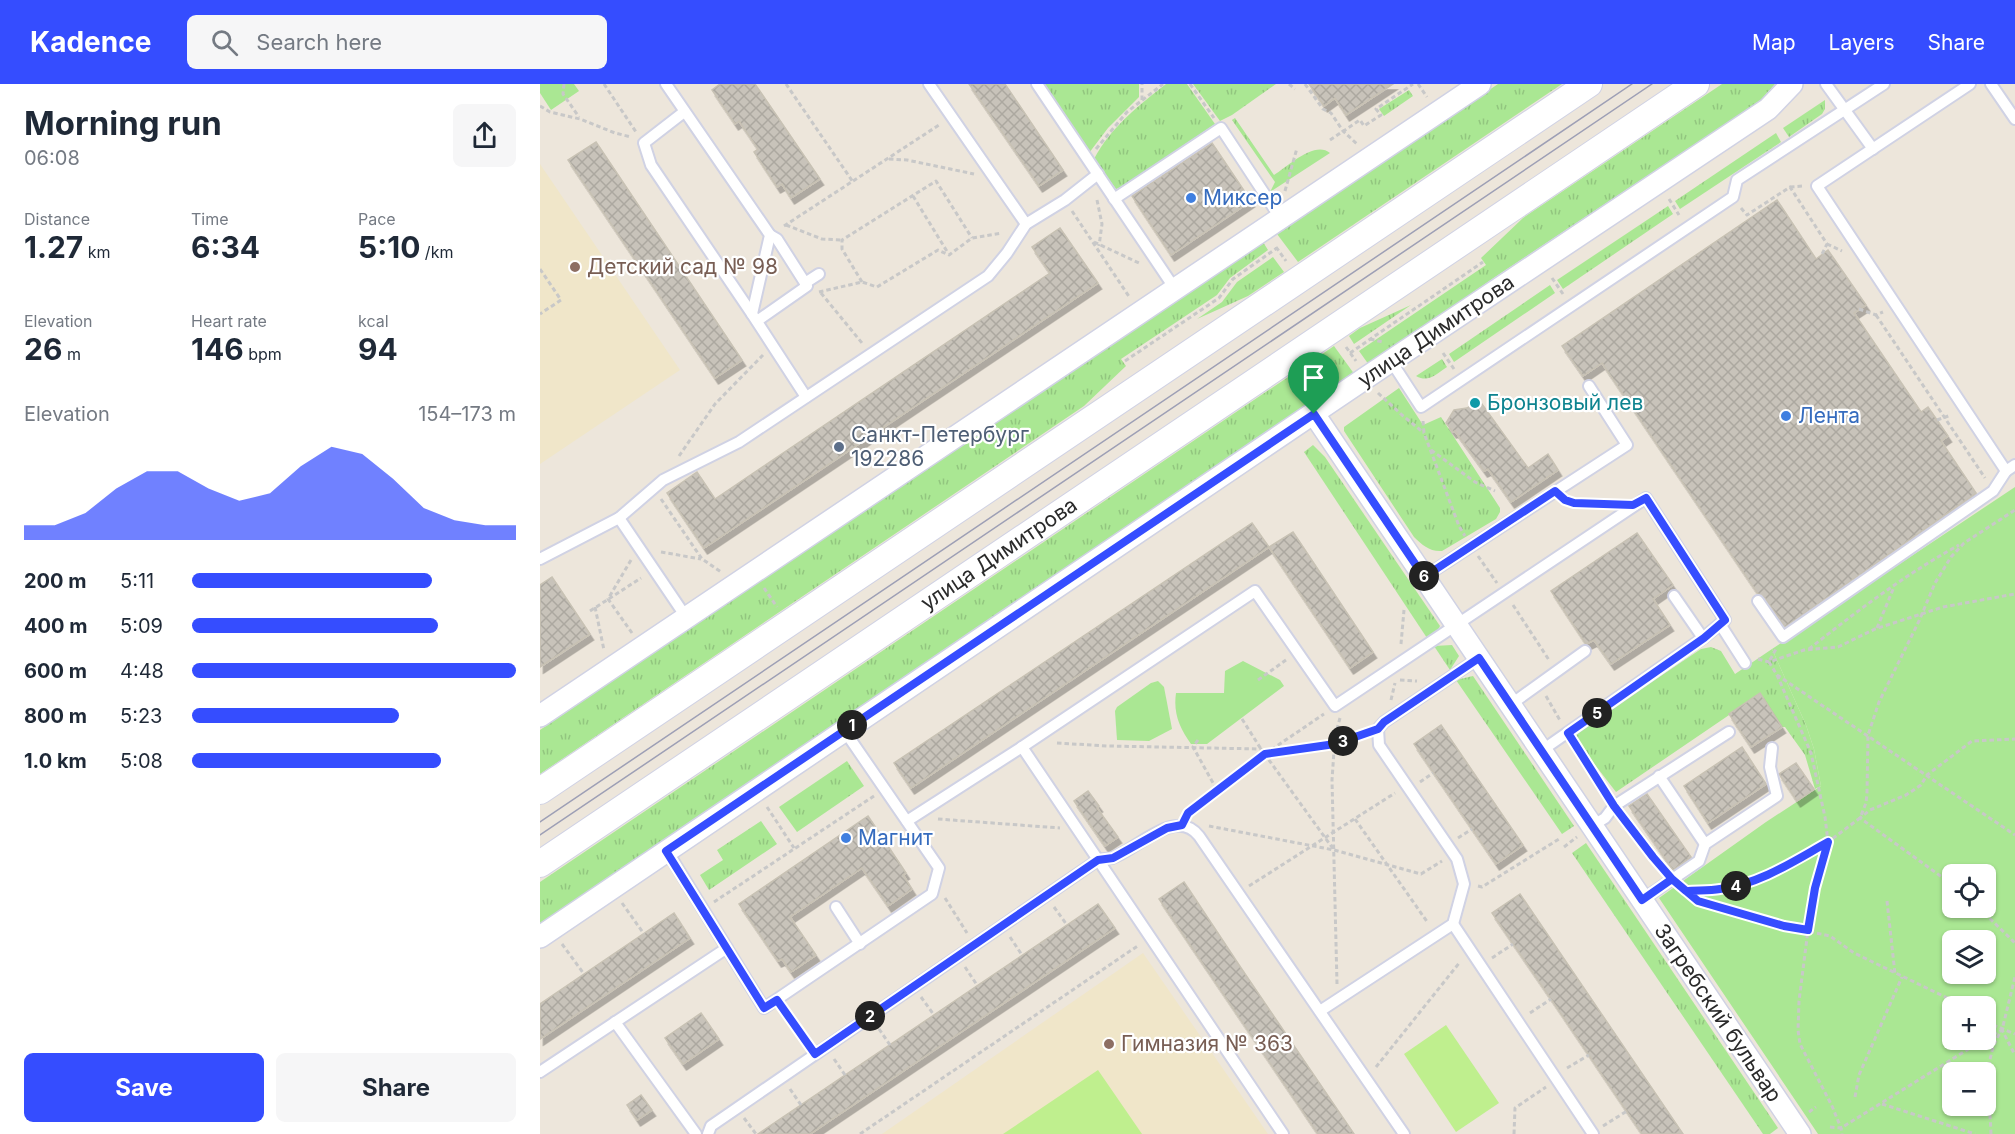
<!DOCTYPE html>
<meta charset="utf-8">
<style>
body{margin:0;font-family:Inter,sans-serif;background:#f6f6f7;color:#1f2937;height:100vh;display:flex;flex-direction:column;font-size:22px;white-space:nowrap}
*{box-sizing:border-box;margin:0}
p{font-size:20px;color:#747a83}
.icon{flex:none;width:33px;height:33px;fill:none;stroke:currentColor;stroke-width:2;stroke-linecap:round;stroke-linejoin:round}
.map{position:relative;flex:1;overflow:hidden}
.side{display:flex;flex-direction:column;background:#fff;width:540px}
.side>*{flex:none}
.buttons{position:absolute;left:1402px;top:780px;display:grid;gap:12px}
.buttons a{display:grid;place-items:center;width:54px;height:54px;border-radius:9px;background:#fff;box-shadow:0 2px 4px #0004;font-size:30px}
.pin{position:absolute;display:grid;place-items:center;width:51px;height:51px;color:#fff;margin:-62px -26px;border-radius:50% 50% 50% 0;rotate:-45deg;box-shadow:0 0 6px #0007}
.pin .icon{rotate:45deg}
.km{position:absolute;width:30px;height:30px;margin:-15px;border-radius:50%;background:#222;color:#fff;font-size:16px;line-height:30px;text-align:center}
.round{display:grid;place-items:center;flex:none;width:63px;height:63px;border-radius:9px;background:#f6f6f7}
.summary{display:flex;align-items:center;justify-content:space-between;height:102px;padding:0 24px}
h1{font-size:33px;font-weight:700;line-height:45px}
.metrics{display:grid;grid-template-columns:repeat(3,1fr);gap:9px;height:102px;padding:6px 24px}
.metrics div{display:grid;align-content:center}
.metrics b{font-size:30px;font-weight:700}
.metrics small{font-size:16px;font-weight:400}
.metrics p{font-size:16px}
.chart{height:168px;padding:12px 24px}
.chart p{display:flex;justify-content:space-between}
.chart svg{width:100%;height:108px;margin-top:6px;fill:#354dff;opacity:.7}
.cta{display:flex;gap:12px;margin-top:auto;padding:12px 24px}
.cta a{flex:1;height:69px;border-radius:9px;background:#354dff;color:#fff;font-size:24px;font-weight:700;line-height:69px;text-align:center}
.cta a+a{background:#f6f6f7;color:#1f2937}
ul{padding:0 24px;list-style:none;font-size:20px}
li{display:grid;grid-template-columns:96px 72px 1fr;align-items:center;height:45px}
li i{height:15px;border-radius:8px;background:#354dff}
header{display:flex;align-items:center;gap:36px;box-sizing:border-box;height:84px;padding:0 30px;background:#354dff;color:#fff}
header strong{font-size:28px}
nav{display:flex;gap:33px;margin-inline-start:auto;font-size:21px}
.search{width:420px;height:54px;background:#f6f6f7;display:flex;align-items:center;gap:15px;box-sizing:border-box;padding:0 21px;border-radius:9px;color:#747a83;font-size:22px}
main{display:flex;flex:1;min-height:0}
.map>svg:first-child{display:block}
.education{fill:#f0e6c9}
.grass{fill:url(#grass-tufts)}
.park{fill:#aae793;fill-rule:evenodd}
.pitch{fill:#bfef8e}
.building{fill:url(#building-cross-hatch);stroke:#c8c2b4;stroke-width:1.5;filter:url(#shadow)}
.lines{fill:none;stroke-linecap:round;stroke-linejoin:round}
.service-casing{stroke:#d0d2e4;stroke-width:14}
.minor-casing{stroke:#d0d2e4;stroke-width:24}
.tertiary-casing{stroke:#d0d2e4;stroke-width:28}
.path{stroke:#c8c8c8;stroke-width:3;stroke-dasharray:4.5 3;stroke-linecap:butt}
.service{stroke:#fff;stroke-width:10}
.minor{stroke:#fff;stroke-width:21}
.tertiary{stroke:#fff;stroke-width:26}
.tram{stroke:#9d9fb5;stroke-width:1.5}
.route-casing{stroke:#fff;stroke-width:12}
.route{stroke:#354dff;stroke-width:8}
.shop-dot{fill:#3f7fe0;stroke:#fff;stroke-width:2}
.education-dot{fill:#8d6e63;stroke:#fff;stroke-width:2}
.culture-dot{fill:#0f9aa8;stroke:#fff;stroke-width:2}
.service-dot{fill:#5c6f8a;stroke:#fff;stroke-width:2}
.labels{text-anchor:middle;stroke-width:4.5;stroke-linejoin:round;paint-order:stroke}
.shop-label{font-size:21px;fill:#366cbe;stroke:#fff;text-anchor:start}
.education-label{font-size:21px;fill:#785e54;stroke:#fff;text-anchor:start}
.street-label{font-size:21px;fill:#2a2a2a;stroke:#fff}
.culture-label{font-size:21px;fill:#0d838f;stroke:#fff;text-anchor:start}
.service-label{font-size:21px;fill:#4e5e75;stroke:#fff;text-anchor:start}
</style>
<header>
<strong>Kadence</strong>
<div class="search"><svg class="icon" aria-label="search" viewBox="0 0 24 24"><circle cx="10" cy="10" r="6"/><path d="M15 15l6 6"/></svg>Search here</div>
<nav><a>Map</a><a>Layers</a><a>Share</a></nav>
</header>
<main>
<section class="side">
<div class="summary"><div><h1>Morning run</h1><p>06:08</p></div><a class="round"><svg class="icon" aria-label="share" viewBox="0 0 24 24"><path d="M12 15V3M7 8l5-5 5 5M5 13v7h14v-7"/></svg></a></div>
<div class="metrics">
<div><p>Distance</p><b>1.27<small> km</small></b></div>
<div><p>Time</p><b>6:34</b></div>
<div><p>Pace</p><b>5:10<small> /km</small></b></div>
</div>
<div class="metrics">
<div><p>Elevation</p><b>26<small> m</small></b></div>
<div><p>Heart rate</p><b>146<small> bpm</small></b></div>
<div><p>kcal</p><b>94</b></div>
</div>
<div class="chart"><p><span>Elevation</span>154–173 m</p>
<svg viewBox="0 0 160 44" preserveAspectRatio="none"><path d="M0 44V38L10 38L20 33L30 23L40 16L50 16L60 23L70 28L80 25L90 14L100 6L110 9L120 19L130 31L140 36L150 38L160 38V44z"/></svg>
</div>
<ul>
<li><b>200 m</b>5:11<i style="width:74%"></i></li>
<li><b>400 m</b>5:09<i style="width:76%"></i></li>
<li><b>600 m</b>4:48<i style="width:100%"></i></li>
<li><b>800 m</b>5:23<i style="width:64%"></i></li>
<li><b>1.0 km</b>5:08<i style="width:77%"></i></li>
</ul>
<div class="cta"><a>Save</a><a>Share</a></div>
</section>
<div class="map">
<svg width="1475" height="1050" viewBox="0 0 1475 1050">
<defs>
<pattern id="grass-tufts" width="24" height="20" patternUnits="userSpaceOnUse" patternTransform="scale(1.5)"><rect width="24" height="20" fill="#aae793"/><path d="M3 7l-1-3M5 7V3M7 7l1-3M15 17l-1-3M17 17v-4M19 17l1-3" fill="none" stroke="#92c67f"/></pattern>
<pattern id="building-cross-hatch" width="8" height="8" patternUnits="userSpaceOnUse" patternTransform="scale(1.5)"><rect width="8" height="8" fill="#c8c3ba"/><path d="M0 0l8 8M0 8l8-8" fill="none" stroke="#aca8a0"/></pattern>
<filter id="shadow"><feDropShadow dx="3.5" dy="6" stdDeviation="0" flood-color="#0004"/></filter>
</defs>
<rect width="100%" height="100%" fill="#ede6db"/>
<g class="education">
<polygon points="0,80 140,286 0,380"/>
<polygon points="603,869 728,1050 342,1050"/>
</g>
<g class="grass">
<polygon points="504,0 599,0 599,13 568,44 549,69"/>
<path d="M626,0H647L675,40L582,103L576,105L554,75C570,44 599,21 626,0Z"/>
<polygon points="653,0 736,0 692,31 680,37"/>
<polygon points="958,0 1022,0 758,178 737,150"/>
<polygon points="1182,0 1235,0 1220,17 955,193 829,281 819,267 946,181 941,174 983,134"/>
<polygon points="869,6 873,12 844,32 839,25"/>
<polygon points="1285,16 1285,25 1282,30 1249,53 1243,44"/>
<path d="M695,34L734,91C748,82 775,56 790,69L730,108L735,98L692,36Z"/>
<polygon points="1236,49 1241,58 1140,125 1135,117"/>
<polygon points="1128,122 1133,130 1023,205 1017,196"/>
<polygon points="723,158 728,166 690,194 677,211 581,275 586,282 544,322 0,690 0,646"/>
<polygon points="733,173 744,188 708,212 657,235 682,218 697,198"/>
<polygon points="1010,201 1015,209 914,278 909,270"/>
<polygon points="871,221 814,260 809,252 820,244"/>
<polygon points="794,262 815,291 0,842 0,798"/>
<path d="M902,275L907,283C896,290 889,299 876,292Z"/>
<path d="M859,304L883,341L901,333L960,424V428L956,435L902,467C890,468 882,461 874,453L804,347V343Z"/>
<polygon points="773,361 785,373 900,542 897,548 887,554 764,368"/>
<polygon points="912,561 919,572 910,586 894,562"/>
<polygon points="1171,563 1181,567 1195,590 1232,565 1266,641 1274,665 1281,702 1275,705 1265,671 1245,643 1242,643 1220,610 1076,708 1032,651 1161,565"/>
<polygon points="933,592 1034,742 1022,750 916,596"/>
<polygon points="307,677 324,702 257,748 239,723"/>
<polygon points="221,737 237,760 169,806 160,791 183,776 177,766"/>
<polygon points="1046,759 1238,1044 1230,1050 1223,1050 1032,769"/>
</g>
<g class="park">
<polygon points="0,0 34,0 39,7 11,26 0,9"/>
<path d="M1475,403V1050H1278L1119,814L1226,738L1281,702L1274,665L1266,641L1232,565ZM1413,790H1446V824H1413ZM1413,856H1446V890H1413ZM1413,922H1446V956H1413ZM1413,988H1446V1022H1413Z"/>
<path d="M703,577L740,596L744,602L667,660H651C640,644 633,630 636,609H684L685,587Z"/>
<polygon points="618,597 624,603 632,645 609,657 577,656 575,627 577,623 611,599"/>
</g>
<g class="pitch">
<polygon points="906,941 959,1019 916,1048 864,970"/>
<polygon points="558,986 602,1050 463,1050"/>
</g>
<g class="building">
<polygon points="180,0 215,0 280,95 251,114 242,100 237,103 214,68 218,65 199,37 195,40 172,6"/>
<polygon points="429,0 465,0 523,86 499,102"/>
<polygon points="769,0 853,0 806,31 795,14 784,22"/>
<polygon points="56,58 202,276 175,294 28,76"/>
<polygon points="672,59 711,117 631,171 592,112"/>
<polygon points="1237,116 1276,175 1288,166 1326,221 1314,229 1381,328 1388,323 1397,336 1408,352 1401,357 1436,409 1245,543 1224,513 1218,510 1062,279 1043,292 1022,262"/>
<polygon points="520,144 558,199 164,464 127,409 157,388 175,415 510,189 492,163"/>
<polygon points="939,316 988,384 1008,370 1018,386 971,418 948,385 944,387 915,347 913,348 906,339 914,326 927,324"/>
<polygon points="712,439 729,463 371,704 354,679"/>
<polygon points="753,448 833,568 810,584 729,463"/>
<polygon points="1097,449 1133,501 1113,515 1130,541 1071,580 1054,556 1046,560 1011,507"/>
<polygon points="12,493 50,550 0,583 0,501"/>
<polygon points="1220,609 1242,643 1211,663 1189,630"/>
<polygon points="901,641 983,761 956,780 874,660"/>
<polygon points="1202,663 1226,700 1168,739 1144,702"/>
<polygon points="1256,679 1274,705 1257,717 1239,690"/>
<polygon points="548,707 559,722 557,724 578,753 565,762 534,717"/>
<polygon points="1107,710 1151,773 1133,786 1089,722"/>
<polygon points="328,732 366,789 363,791 372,805 348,822 322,784 250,833 276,871 251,888 242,875 238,877 199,820"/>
<polygon points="644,798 701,884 814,1050 778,1050 619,815"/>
<polygon points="980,810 1143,1050 1102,1050 1011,915 952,829"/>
<polygon points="558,820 575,844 270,1050 218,1050"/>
<polygon points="134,829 150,854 0,955 0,920"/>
<polygon points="161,929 179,955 143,980 125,954"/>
<polygon points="101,1011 112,1026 97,1036 87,1021"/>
</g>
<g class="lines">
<g class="service-casing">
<g id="service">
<polyline points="126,0 230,151 212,230 266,313"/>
<polyline points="389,0 486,140"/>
<polyline points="497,0 635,205"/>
<polyline points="1286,0 1333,65"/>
<polyline points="1430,0 1277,102 1466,387 1475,381"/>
<polyline points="1451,0 1475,35"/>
<polyline points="144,28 104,59 111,81 212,230"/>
<polyline points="574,115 681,44 741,135"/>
<polyline points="265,199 279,190"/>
<polyline points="217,237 267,202 237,155 230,151"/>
<polyline points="851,277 881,323 1193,113 1197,96 1344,0"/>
<polyline points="79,434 146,533"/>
<polyline points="0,475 79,434 123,396 199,358 448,192 467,169 486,140 525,116 558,90"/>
<polyline points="884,493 1087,361 1049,302"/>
<polyline points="1134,512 1163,554"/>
<polyline points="1218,517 1243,553 1453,407 1466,387"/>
<polyline points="1180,540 1205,579"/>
<polyline points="970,621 1045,567"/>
<polyline points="482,663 743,1050"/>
<polyline points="1119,692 1165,760"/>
<polyline points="367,737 482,663 715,507 795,622 1106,414 1185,536 1163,554 1001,667"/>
<polyline points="1052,742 1065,734 1074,722 1189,648"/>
<polyline points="127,767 224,924 392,810 399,784 304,646"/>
<polyline points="1102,816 1159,777 1165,760 1237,712 1230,683 1232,664"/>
<polyline points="296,823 320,860"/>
<polyline points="913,840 1053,1050"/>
<polyline points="780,927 913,840 924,800 917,775 839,661 838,645 844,638 939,574"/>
<polyline points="75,938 156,1050"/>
<polyline points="0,988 187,864"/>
<path d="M168,1050L171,1042L558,776C562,775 568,775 572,774C597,766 636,722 659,752L864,1050"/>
</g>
</g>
<g class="minor-casing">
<g id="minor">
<polyline points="774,330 1260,1050"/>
<polyline points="0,632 940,0"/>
<polyline points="0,853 827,293 1228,25 1252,0"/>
</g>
</g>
<g class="tertiary-casing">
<g id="tertiary">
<polyline points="0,707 1049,0"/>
<polyline points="0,780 1156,0"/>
</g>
</g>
<g class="path">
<polyline points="24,0 23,10 39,33"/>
<polyline points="64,0 96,48"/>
<polyline points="246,0 313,98"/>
<polyline points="650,0 674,34"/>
<polyline points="749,0 755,5"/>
<polyline points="765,0 783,25 791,29 803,47 817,60"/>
<polyline points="878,0 887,13"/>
<polyline points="602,16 602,0"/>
<polyline points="0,22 10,28 40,35 75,49 91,53"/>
<polyline points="790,56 820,36 824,42 841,31 836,25 873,0"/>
<polyline points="556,65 587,28 623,0"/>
<polyline points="349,75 367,76 434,90"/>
<polyline points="1250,103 1263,102"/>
<polyline points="745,107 757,64"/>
<polyline points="373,112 408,169"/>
<polyline points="1129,115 1139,131"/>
<polyline points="557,116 562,140 559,162"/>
<polyline points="1201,124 1207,131 1250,103 1287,160 1282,170"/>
<polyline points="532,127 590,214"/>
<polyline points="246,141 282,155 301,156"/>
<polyline points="244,142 399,41"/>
<polyline points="554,158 599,179"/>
<polyline points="1287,160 1302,167"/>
<polyline points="736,163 746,177"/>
<polyline points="0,185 21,216 0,230"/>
<polyline points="1012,194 1023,210"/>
<polyline points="322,198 302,165 302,156 396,97 432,154"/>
<polyline points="279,208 322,198 337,203 398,166 409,171 432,154 462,149"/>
<polyline points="281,209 322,259"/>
<polyline points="1319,225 1336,231 1343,228"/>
<polyline points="1336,231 1445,394"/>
<polyline points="830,255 843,258"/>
<polyline points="806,263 816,277"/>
<polyline points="810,269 943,178"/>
<polyline points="903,269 914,285"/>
<polyline points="585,277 679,214 693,195 737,164"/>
<polyline points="777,302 784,279"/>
<polyline points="838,309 862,331 884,349"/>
<polyline points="1397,336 1411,331"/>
<polyline points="883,337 884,349 919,442 925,452"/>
<polyline points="891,366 935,398 955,407"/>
<polyline points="139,372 175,320 223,271"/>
<polyline points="121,415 162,475 181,488"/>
<polyline points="1028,417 1034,419 1069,420"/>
<polyline points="121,468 161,475"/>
<polyline points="938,472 957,499"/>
<polyline points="91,476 68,515 92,549"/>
<polyline points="224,504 237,523"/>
<polyline points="973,521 1009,576"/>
<polyline points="55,523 64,566"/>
<polyline points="50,527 101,494"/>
<polyline points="1337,544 1354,503"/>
<polyline points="861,560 864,526"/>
<path d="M1269,565C1317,527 1366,490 1419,461"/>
<polyline points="1218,575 1229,578 1264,566 1298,563 1335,545 1403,523 1475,510"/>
<polyline points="1230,576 1237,563"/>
<polyline points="1229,578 1237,591 1475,751"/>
<polyline points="1237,591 1271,669 1285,733 1288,758 1275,804 1268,846 1259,917 1258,946 1260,960 1292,1022 1301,1044 1302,1050"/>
<polyline points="718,596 746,576"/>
<polyline points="860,596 877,597"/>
<polyline points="1006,612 1021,638"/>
<polyline points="851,616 855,599"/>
<polyline points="702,635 721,665"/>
<polyline points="658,656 653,663 677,706"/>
<polyline points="517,659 568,662 721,665 794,766"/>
<polyline points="1036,661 1068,711"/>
<polyline points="727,670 794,660 823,650"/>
<polyline points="880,698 893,689"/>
<polyline points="227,723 254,764"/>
<polyline points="648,729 725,670 784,630"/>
<polyline points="1083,734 1124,786"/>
<polyline points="398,735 520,744"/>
<polyline points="815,735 888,839"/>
<polyline points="669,742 794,766 881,790 902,777"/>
<polyline points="918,754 932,745"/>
<polyline points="1024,763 1037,753"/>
<polyline points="1413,801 1320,734 1330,726 1366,711 1381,701 1387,691 1432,657 1475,655"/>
<polyline points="709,802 855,709"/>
<polyline points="938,802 942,803 1019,755"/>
<polyline points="1143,805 1158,817 1244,842 1290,852 1314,869 1424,922"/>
<polyline points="1147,807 1180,805 1224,793 1288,758 1320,734 1326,719 1327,709 1328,651 1339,618 1379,537 1395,499 1411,473 1424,459 1475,426"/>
<polyline points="405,814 427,849"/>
<polyline points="1347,817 1355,890"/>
<polyline points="174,818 334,712"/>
<polyline points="82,819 104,850"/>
<polyline points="514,823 527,841"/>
<polyline points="1439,824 1475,859"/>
<polyline points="470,853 482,871"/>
<polyline points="22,860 44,890"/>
<polyline points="952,874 973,860"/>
<polyline points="425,883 437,901"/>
<polyline points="797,900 792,696 795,652 800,634"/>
<polyline points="381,913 394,931"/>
<polyline points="245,928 267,959"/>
<polyline points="990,929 1011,915"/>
<polyline points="1446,938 1475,950"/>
<polyline points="339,945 350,961"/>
<polyline points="1446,954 1462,946 1475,893"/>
<polyline points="294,975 305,991"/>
<polyline points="836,983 920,878"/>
<polyline points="1027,984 1049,971"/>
<polyline points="250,1005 261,1021"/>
<polyline points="1315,1013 1319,991 1362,893"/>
<polyline points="1342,1020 1435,1050"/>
<polyline points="1269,1028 1276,1023"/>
<polyline points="204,1034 216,1050"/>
<polyline points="1063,1042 1087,1027"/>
<polyline points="1290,1043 1301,1044 1443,956"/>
<polyline points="320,1050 599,861"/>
<polyline points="974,1050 975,1024 1006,1003"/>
<path d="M1451,1050C1450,1016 1441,975 1462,946L1475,971"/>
</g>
<use href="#service" class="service"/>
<use href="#minor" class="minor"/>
<use href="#tertiary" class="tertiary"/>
<g class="tram">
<polyline points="0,738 1092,0"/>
<polyline points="0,751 1112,0"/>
</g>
</g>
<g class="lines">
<g class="route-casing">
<path id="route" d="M774,330L126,767L224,924L237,916L275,970L558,776L573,774L627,744L642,741L648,729L725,670L795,660L838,645L844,638L939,574L1102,816L1132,795L1146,807C1157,806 1169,807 1180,805C1220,800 1254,777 1288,758L1275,804L1268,846L1244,842L1158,817L1132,795L1113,773L1074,722L1028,649L1164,554L1185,536L1106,414L1093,421L1034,419L1025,416L1015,407L884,493L774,330"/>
</g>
<use href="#route" class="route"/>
</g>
<g class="shop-dot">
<circle cx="651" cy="114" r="6"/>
<circle cx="1246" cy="332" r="6"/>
<circle cx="306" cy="754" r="6"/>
</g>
<g class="education-dot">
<circle cx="35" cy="183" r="6"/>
<circle cx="569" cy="960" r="6"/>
</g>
<circle class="culture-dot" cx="935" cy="319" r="6"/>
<circle class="service-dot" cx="299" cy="363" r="6"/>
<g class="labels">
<g class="shop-label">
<text x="663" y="121">Миксер</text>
<text x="1258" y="339">Лента</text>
<text x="318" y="761">Магнит</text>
</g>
<g class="education-label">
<text x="47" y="190">Детский сад № 98</text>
<text x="581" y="967">Гимназия № 363</text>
</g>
<g class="street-label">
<text transform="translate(896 247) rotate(-34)" y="7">улица Димитрова</text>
<text transform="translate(459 470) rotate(-34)" y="7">улица Димитрова</text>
<text transform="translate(1178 929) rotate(56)" y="7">Загребский бульвар</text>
</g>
<g class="culture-label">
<text x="947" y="326">Бронзовый лев</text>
</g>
<g class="service-label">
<text x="311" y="358">Санкт-Петербург<tspan x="311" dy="24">192286</tspan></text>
</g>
</g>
</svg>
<div class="buttons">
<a><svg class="icon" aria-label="locate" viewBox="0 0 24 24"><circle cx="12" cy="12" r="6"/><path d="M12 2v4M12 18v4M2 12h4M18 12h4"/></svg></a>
<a><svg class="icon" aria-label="layers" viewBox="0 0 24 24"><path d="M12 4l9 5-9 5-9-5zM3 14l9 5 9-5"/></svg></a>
<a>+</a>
<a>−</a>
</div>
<div class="pin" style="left:774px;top:330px;background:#1e9e55"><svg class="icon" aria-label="arrive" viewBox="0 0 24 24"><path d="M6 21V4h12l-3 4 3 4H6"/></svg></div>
<b class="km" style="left:312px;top:641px">1</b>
<b class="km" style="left:330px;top:932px">2</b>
<b class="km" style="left:803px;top:657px">3</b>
<b class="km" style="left:1196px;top:802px">4</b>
<b class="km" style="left:1057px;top:629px">5</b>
<b class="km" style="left:884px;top:492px">6</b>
</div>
</main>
